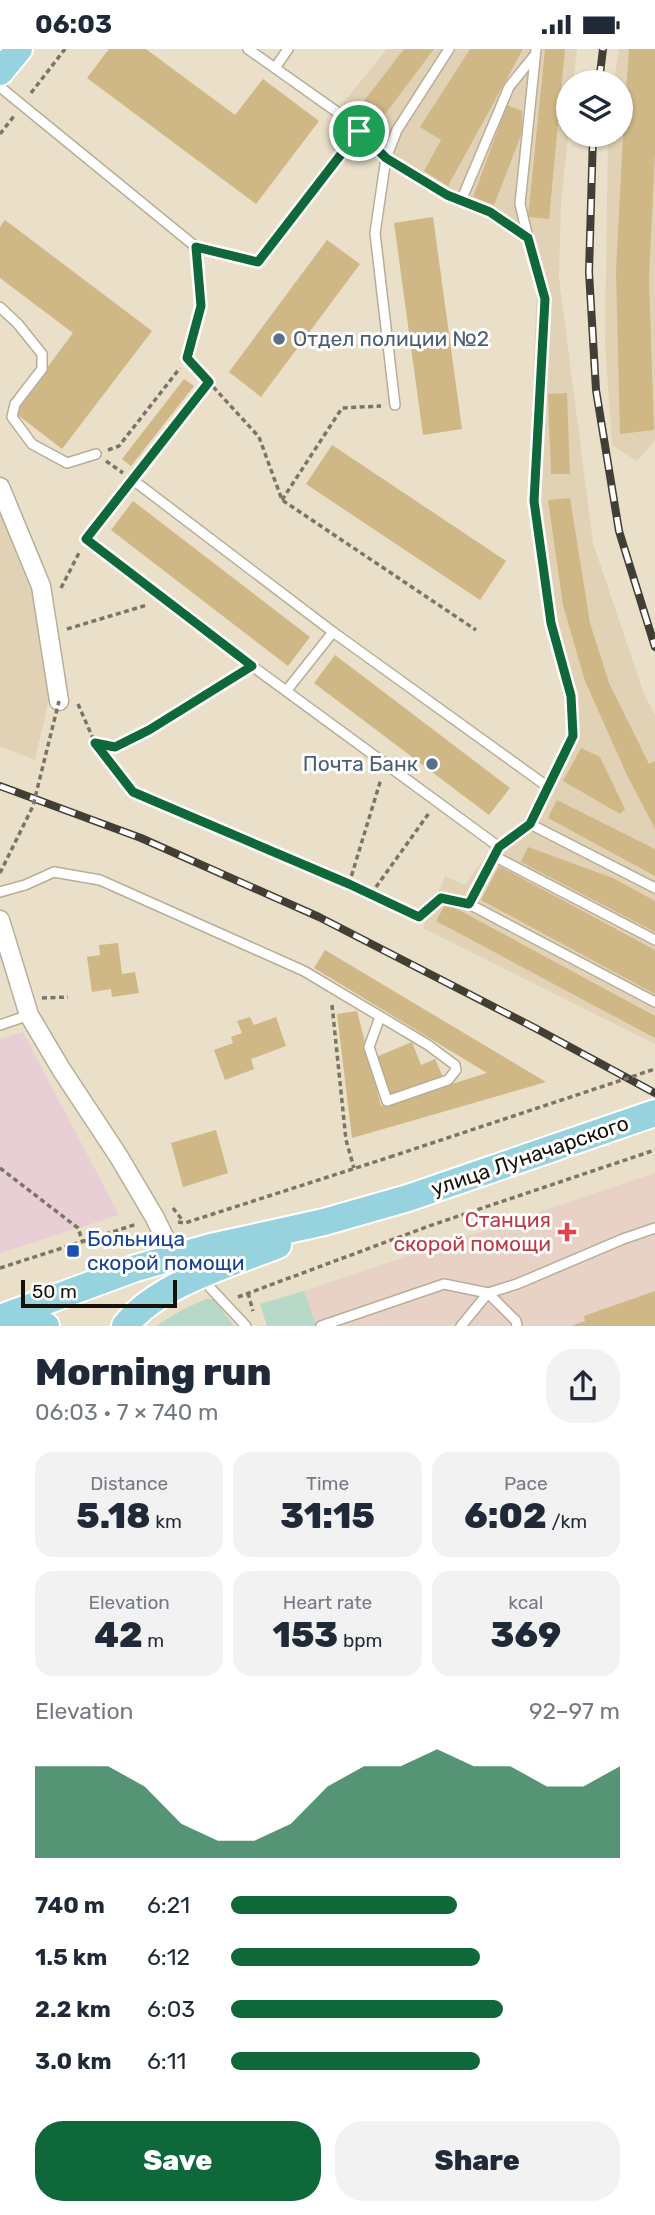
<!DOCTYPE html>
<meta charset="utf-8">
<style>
body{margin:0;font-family:Rubik,sans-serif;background:#f2f2f3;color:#1f2937;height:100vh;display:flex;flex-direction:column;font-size:26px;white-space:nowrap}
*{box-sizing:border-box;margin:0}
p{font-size:23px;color:#747a83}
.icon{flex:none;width:38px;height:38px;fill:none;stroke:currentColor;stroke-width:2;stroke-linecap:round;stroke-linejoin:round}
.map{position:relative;height:1277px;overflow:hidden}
.details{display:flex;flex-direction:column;background:#fff;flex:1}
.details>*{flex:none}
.fabs{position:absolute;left:556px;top:21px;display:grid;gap:14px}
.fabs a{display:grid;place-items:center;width:77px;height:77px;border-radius:50%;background:#fff;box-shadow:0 2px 5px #0004;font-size:35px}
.scale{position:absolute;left:21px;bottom:18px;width:156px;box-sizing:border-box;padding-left:7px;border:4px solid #16120a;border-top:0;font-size:19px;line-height:24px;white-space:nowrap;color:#16120a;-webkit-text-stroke:5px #fff;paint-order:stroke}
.pin{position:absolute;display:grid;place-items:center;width:60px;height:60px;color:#fff;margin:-30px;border:4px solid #fff;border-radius:50%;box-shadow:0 2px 7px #0007}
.round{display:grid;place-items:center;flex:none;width:74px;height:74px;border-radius:28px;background:#f2f2f3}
.head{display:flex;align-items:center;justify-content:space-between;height:119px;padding:0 35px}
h1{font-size:38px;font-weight:800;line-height:52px}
.metrics{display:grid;grid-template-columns:repeat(3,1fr);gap:10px;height:119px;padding:7px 35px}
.metrics div{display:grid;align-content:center;border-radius:18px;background:#f2f2f3;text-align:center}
.metrics b{font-size:35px;font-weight:800}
.metrics small{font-size:19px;font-weight:400}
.metrics p{font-size:19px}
.chart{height:196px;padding:14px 35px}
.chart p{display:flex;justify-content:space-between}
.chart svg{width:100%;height:126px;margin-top:7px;fill:#0e683a;opacity:.7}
.action{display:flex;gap:14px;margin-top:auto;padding:14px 35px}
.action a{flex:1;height:80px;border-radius:28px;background:#0e683a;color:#fff;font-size:28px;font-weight:800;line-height:80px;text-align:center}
.action a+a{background:#f2f2f3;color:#1f2937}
ul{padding:0 35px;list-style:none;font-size:23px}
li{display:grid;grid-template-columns:112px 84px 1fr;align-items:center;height:52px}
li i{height:18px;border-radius:9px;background:#0e683a}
.status{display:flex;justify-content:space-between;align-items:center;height:49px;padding:0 35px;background:#fff;direction:ltr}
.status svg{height:19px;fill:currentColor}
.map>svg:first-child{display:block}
.built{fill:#e1d2b6}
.education{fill:#e8cfd6}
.medical{fill:#e8d1c5}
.green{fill:#b6d9c8}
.building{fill:#d0b786}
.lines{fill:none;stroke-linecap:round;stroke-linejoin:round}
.lane-casing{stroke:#b8ad98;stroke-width:12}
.street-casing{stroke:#b8ad98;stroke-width:21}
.primary-casing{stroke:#fff;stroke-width:30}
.path{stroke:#7c7566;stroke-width:3.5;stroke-dasharray:5 3.5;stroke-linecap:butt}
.lane{stroke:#fff;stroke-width:9}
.street{stroke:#fff;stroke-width:18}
.primary{stroke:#97d3de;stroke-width:26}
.rail-casing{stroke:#433e33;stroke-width:8}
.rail{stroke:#fff;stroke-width:5;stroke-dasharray:16;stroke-linecap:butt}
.path-bridge{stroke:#7c7566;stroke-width:3.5;stroke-dasharray:5 3.5;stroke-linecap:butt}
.route-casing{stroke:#fff;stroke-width:14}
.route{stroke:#0e683a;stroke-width:9}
.service-dot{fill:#5c6f8a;stroke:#fff;stroke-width:2.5}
.health-dot{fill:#e0444e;stroke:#fff;stroke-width:2.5}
.transit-dot{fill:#1a4fb4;stroke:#fff;stroke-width:2.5}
.labels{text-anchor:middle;stroke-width:6;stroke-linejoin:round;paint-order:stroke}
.service-label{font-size:21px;fill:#4e5e75;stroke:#fff;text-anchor:start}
.street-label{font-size:21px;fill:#16120a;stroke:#fff}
.health-label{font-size:21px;fill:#be3a42;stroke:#fff;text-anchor:end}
.transit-label{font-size:21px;fill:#164399;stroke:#fff;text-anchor:start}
</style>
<div class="status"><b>06:03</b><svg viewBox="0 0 49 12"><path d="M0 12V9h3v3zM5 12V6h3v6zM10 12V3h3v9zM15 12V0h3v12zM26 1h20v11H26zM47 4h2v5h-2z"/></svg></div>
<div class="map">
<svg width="655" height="1277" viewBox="0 0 655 1277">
<rect width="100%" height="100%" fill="#eadfc9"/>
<g class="built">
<polygon points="387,0 577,0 573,33 569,33 569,79 561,152 559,229 593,494 644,645 655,666 655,995 423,879 445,827 465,836 490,801 523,771 573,680 528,458 537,232 524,185 443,147 344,81 330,70"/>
<polygon points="619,0 655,0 655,391 637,412 612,396 605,293 608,86 621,86 621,33 614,33"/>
<polygon points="0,461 21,510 56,619 35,711 0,697"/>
</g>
<polygon class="education" points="23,983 119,1166 0,1204 0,990"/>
<polygon class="medical" points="655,1124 655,1277 314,1277 304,1242"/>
<g class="green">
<polygon points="304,1242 316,1277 267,1277 260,1255"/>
<polygon points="206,1250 214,1250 234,1277 156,1277 182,1261"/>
</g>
<g class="building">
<polygon points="109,0 146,0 235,66 263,30 319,72 256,155 87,29"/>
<polygon points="404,0 434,0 380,72 360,57"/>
<polygon points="470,0 523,0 448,137 424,122 441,91 420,78"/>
<polygon points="545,0 565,0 549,170 528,168"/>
<polygon points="629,0 655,0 655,102 649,230 654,381 620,385 616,222 624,68"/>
<polygon points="507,56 522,62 522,84 494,156 473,148"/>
<polygon points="433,168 462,380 423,386 394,174"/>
<polygon points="5,171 152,282 62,400 14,363 73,284 0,229 0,178"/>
<polygon points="327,191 360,215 261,348 229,323"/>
<polygon points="184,330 194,337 131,417 122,410"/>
<polygon points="567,344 570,425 551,425 548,345"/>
<polygon points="332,396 506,512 480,551 306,435"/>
<polygon points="570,449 590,574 609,634 649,715 655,712 655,780 627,726 585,632 563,556 548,451"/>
<polygon points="133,452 310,588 288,617 111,481"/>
<polygon points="335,606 510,739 489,766 314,634"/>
<polygon points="581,699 600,708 625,760 620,765 563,732"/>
<polygon points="557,751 655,800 655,827 548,769"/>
<polygon points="528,798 613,829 655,852 655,883 521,813"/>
<polygon points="499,817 655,901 655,945 481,851"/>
<polygon points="446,854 655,967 655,989 436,872"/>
<polygon points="118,894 122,925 135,923 139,944 112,948 111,940 92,943 87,908 100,906 99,896"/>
<polygon points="325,901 546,1033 352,1089 337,965 357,962 381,1057 487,1024 314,919"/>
<polygon points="250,968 254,976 276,968 286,997 251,1010 254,1020 225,1031 214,1001 233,994 231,988 242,984 237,972"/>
<polygon points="412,993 421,1016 435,1010 443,1028 392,1049 376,1008"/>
<polygon points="216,1081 228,1124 183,1138 171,1094"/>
<polygon points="655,1242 655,1277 571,1277 585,1272 584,1267"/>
</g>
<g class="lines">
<g class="lane-casing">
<g id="lane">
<polyline points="248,0 337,63 386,109 447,146 490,163 528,189 546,250 534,452 551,574 571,647 573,687 530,775 499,798 469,855 655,953"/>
<polyline points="275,19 288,0"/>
<polyline points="0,38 196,198 258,213 359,82"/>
<polyline points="461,152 509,38 534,7"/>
<polyline points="528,189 520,155 536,0"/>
<polyline points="0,258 18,275 42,305 42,320 15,355 12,368 32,395 67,414 96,405"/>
<polyline points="187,309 201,257 196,198"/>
<polyline points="395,356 375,184 386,109 397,81 449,0"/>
<polyline points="287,641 333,583"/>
<polyline points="530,775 655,839"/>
<polyline points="499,798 252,617 86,490 133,431 333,583 548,738"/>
<polyline points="494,807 655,891"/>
<polyline points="0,843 25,836 54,823 100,831 304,922 428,996 455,1016 456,1021 448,1031 387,1052 369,998 380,968"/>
<polyline points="0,976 29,966"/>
<polyline points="202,1230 246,1277"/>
<polyline points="321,1277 444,1235 488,1244 516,1272 517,1277"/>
<polyline points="461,1277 488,1244 517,1235 623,1190 655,1179"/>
</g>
</g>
<g class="street-casing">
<g id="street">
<polyline points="0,438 41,537 59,652"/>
<polyline points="0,871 29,966 61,1020 119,1108 155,1169 174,1208 182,1214"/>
</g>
</g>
<g class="primary-casing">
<g id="primary">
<polyline points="0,23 19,0"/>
<polyline points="14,1264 34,1270 46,1277"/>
<polyline points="0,1269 136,1219 211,1198 324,1173 408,1149 655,1064"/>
<path d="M125,1277C157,1235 231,1215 278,1196"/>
</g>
</g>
<g class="path">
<polyline points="31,44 65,0"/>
<polyline points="0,85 14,67"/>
<polyline points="196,319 259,388 282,451 476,581"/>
<polyline points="108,401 119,397 180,319"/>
<polyline points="106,412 123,424"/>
<polyline points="141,421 209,333"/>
<polyline points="282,451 342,359 381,357"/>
<polyline points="61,539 80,502"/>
<polyline points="67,580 147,556"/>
<polyline points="78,655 95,694 133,743 349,835 419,868 441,850 456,852"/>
<polyline points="97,695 115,698 149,681 240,624"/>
<polyline points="349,835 381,730"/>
<polyline points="371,845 429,764"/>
<polyline points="42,949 68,948"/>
<polyline points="332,956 346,1091 354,1119"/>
<polyline points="0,1119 78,1179 83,1194"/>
<polyline points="173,1159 183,1172"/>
<polyline points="178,1173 185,1174 390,1108"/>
<polyline points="0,1219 137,1175"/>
<polyline points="248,1244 253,1262"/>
<polyline points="238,1248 429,1177 655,1101"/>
</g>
<use href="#lane" class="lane"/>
<use href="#street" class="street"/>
<use href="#primary" class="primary"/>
<g class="rail-casing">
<g id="rail">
<polyline points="599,33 603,0"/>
<polyline points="593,86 589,223 596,341 619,482 655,598"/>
<polyline points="0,737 141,789 319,868 535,979 655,1044"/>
</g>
</g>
<use href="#rail" class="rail"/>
<g class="path-bridge">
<polyline points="0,824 33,757 59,652"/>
<polyline points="390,1108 655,1020"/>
</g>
</g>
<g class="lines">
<g class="route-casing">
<polygon id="route" points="359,82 386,109 447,146 490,163 528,189 545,250 534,452 551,574 571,647 573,687 530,775 499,798 469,855 441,849 419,868 349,835 133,743 95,694 115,698 149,681 252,617 86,490 209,333 187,309 201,257 196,198 258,213"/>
</g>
<use href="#route" class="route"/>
</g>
<g class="service-dot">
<circle cx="279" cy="290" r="7"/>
<circle cx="432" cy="715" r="7"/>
</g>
<path class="health-dot" d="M563.5 1172.5h7v7h7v7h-7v7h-7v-7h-7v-7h7z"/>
<rect class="transit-dot" x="66" y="1195" width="14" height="14" rx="3.5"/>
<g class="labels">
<g class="service-label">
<text x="293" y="297">Отдел полиции №2</text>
<text x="418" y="722" text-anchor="end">Почта Банк</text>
</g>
<g class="street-label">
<text transform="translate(530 1107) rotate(-19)" y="7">улица Луначарского</text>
</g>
<g class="health-label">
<text x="551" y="1178">Станция<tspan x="551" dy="24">скорой помощи</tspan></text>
</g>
<g class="transit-label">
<text x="87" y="1197">Больница<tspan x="87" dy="24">скорой помощи</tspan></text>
</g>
</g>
</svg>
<div class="fabs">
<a><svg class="icon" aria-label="layers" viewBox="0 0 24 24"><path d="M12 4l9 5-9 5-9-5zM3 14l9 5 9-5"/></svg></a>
</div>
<div class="scale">50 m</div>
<div class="pin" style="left:359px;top:82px;background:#1e9e55"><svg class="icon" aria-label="arrive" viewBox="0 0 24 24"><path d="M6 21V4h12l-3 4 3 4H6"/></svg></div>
</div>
<section class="details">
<div class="head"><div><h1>Morning run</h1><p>06:03 · 7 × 740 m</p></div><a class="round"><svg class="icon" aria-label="share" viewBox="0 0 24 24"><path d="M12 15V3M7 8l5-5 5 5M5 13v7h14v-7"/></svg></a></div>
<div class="metrics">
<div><p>Distance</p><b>5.18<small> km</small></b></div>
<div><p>Time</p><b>31:15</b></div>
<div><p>Pace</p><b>6:02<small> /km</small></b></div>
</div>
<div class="metrics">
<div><p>Elevation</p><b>42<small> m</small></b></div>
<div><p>Heart rate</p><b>153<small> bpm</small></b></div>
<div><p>kcal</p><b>369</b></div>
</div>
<div class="chart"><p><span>Elevation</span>92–97 m</p>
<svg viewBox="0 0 160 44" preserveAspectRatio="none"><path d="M0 44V12L10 12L20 12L30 19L40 32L50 38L60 38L70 32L80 19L90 12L100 12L110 6L120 12L130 12L140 19L150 19L160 12V44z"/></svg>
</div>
<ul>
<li><b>740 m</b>6:21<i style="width:58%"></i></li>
<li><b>1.5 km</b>6:12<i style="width:64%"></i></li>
<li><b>2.2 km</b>6:03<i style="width:70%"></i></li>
<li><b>3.0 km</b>6:11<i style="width:64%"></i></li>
</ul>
<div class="action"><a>Save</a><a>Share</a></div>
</section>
